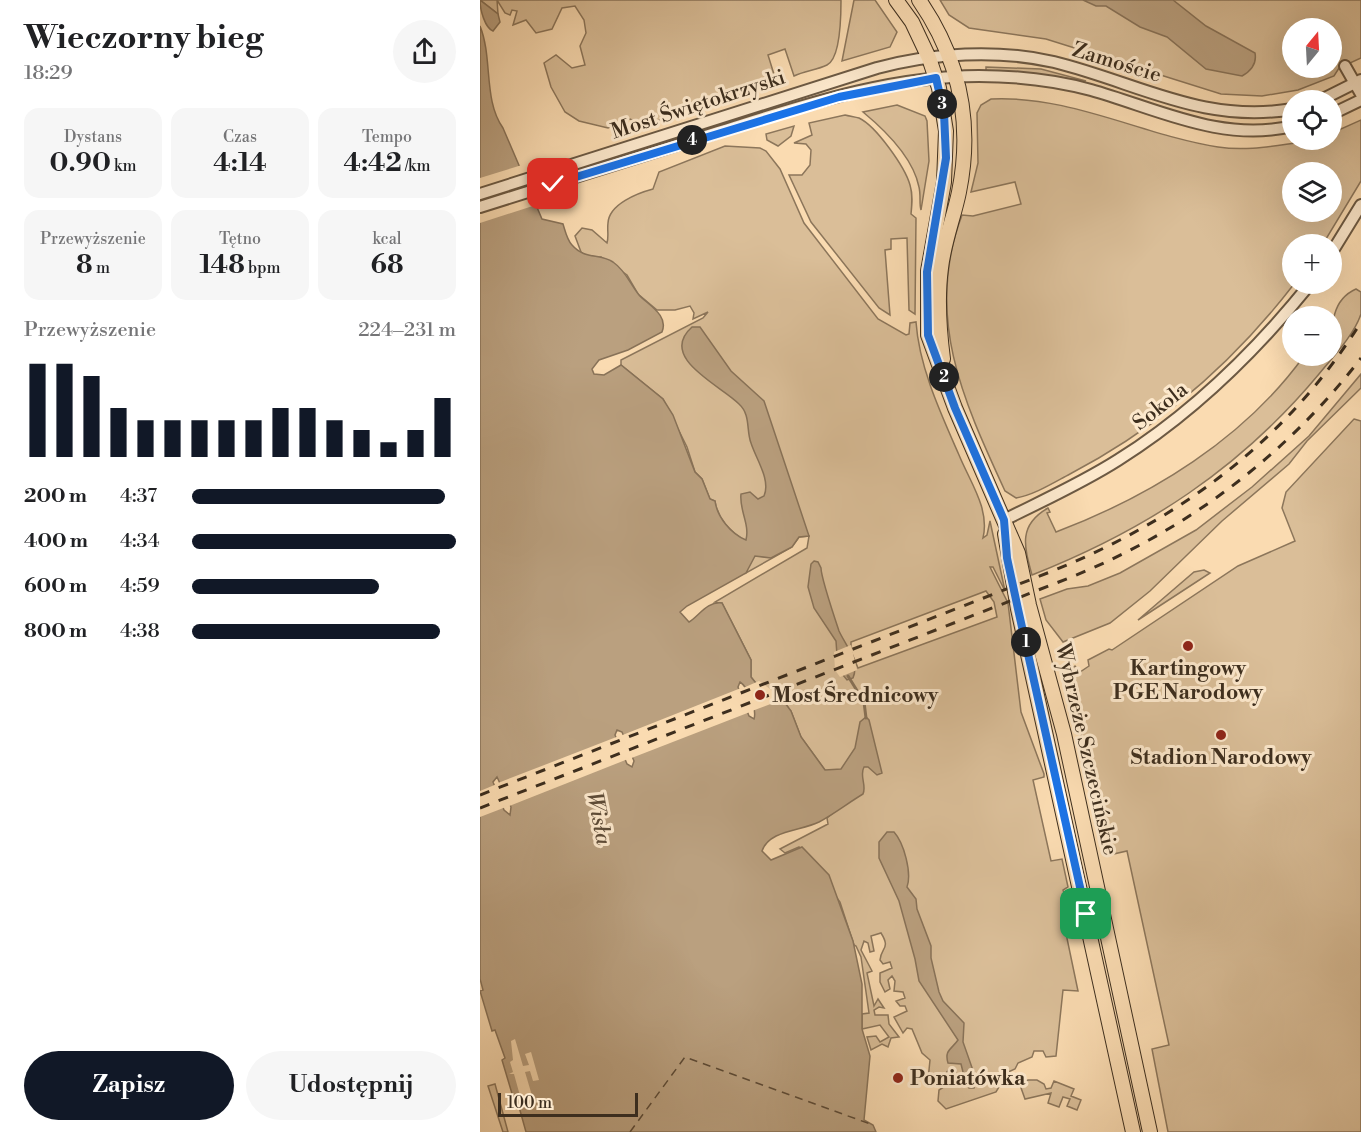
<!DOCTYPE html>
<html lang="pl">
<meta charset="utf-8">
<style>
body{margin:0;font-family:"Libre Bodoni",serif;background:#f6f6f6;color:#202124;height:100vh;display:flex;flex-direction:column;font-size:22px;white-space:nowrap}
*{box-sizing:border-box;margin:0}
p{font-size:20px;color:#757577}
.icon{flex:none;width:33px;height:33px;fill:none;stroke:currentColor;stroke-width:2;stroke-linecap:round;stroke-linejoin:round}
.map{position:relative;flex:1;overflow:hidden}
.details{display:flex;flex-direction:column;background:#fff;width:480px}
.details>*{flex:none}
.needle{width:39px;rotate:18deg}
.buttons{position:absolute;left:802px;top:18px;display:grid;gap:12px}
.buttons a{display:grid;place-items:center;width:60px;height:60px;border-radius:50%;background:#fff;box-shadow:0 6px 24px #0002;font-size:30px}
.scale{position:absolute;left:18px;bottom:15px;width:140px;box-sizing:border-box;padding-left:6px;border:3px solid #3d2e1e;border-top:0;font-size:16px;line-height:21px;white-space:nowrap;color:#3d2e1e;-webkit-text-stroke:4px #fce8cc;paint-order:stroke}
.pin{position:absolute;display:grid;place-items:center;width:51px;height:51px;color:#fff;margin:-26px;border-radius:12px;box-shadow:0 3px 9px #0006}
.km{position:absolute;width:30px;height:30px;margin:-15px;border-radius:50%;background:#222;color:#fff;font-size:16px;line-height:30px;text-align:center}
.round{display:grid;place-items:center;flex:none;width:63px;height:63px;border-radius:32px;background:#f6f6f6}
.summary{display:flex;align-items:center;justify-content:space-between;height:102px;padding:0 24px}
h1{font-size:33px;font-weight:800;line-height:45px}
.stats{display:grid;grid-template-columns:repeat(3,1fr);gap:9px;height:102px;padding:6px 24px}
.stats div{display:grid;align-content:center;border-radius:15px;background:#f6f6f6;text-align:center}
.stats b{font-size:26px;font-weight:800}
.stats small{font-size:16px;font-weight:400}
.stats p{font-size:16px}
.chart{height:168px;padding:12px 24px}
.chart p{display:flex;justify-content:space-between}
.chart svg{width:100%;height:108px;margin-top:6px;stroke:#111827;stroke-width:6}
.action{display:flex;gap:12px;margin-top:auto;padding:12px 24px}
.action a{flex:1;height:69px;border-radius:36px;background:#111827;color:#fff;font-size:24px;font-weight:800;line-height:69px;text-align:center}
.action a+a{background:#f6f6f6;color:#202124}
ul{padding:0 24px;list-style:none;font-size:20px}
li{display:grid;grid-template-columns:96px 72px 1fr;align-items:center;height:45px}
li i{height:15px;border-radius:8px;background:#111827}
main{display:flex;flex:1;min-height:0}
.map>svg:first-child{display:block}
.green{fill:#dabe98;stroke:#8c765b;stroke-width:1.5;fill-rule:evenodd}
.water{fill:#baa07f;stroke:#887258;stroke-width:1.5;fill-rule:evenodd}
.pier{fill:#fadbb1}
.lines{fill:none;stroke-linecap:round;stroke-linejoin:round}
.stream{stroke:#887258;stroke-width:3}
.ferry{stroke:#5c4a36;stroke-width:1.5;stroke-dasharray:8 6;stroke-linecap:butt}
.minor-casing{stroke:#6c5943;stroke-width:14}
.major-casing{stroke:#3d2e1e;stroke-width:16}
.minor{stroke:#fce8cc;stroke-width:10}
.major{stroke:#fadbb1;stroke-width:14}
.rail{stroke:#3d2e1e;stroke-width:3;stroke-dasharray:10 10;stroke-linecap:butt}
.route-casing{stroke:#fff;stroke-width:12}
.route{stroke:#1a73e8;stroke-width:8}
.poi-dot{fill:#8f2418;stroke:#fce8cc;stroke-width:2}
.labels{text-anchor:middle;stroke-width:6;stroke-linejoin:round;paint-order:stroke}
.street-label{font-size:21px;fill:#3d2e1e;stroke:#fce8cc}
.poi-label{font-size:21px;font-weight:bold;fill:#3d2e1e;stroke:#fce8cc}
.water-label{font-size:22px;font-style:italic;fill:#5c4a36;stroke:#fce8cc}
</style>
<main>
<section class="details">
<div class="summary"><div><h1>Wieczorny bieg</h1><p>18:29</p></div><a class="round"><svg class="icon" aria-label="share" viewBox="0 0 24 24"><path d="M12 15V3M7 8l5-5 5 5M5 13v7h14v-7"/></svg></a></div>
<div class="stats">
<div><p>Dystans</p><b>0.90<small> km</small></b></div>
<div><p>Czas</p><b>4:14</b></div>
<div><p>Tempo</p><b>4:42<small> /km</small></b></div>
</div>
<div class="stats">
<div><p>Przewyższenie</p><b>8<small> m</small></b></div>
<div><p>Tętno</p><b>148<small> bpm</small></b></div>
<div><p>kcal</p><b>68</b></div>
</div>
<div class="chart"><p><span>Przewyższenie</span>224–231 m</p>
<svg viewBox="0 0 160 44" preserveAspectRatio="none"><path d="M5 44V6M15 44V6M25 44V11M35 44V24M45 44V29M55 44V29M65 44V29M75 44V29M85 44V29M95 44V24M105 44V24M115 44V29M125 44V33M135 44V38M145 44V33M155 44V20"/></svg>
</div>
<ul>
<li><b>200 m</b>4:37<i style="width:96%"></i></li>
<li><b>400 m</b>4:34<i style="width:100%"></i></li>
<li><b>600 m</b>4:59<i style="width:71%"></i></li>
<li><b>800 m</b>4:38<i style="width:94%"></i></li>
</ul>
<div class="action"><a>Zapisz</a><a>Udostępnij</a></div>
</section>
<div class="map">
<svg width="881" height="1132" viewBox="0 0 881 1132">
<rect width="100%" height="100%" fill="#fadbb1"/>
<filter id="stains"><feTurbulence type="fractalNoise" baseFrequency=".00333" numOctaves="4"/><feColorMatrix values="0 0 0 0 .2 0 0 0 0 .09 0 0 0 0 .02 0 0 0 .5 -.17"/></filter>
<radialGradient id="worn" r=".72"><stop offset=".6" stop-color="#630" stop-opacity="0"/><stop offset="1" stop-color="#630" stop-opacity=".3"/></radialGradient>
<g class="green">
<path d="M0,0H361C361,15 361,58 347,65C337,70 324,71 314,76L305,49L288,55L297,84L164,125L150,119L128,128L99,121L85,112L71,87L64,63L76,55L92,68L105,65L100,46L106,33L104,20L95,6L82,8L72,29L56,33L46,20L33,25L37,11L32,10L30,15L25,13L17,0L18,14Z"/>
<polygon points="374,0 395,0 417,32 410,47 362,61"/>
<path d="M460,0H881V58L859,68L854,76L818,90L782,96L741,94L566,39L489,28L469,15ZM813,28H852V68H813Z"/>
<polygon points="506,67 561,69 606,81 547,73 506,71"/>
<path d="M511,99C590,95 662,135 738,147C778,153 814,140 852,140V133L881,120V181L843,244H813L814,284C754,362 678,428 590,474C573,483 554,495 536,498L525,491C483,400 444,316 482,215L493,216L541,204L535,182L491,192L498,163L497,113L501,105ZM813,172H852V212H813Z"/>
<path d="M417,105L445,116L447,121L449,161L441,210C439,204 441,195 439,187C433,157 406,131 383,112Z"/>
<path d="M365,115C369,116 375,117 379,118C396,126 425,167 430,185C433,195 432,204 431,214L436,218L435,314L429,310L427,238L411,239V249L405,250L410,315L399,308L331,222L309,175H322L330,165L331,150L326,144L314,143L332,135L329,123Z"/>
<polygon points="314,126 311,136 298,146 287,140 286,134"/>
<path d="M245,146L280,148L286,151L300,169L324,223L398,319L426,335L429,334L430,323L436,322C439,367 461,414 479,455C490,482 510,509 503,538L507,535L510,521L525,591L513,567H510L528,603L541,712L564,774V777L553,780L571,861L582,859L588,887L583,890L584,893L589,892L595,921L584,924L598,991L583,990L576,1056L566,1057L563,1051H554L552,1057L538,1063L535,1069L528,1072L516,1092L466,1109L458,1101L459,1090L473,1081L476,1072L469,1069L459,1083L451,1084L448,1080L450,1060L442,1053L432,1029L427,1028L423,1033L414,1017L427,1011L425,1006H420L416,1001L425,998L423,992L414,991L415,981L412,976L408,980L410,989L405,992L400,982V973L412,968L410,962L403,964L400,960C401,947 411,949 401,933L391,936L394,951L390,952L388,943L384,941L381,950L392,971L387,973L394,1006L398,999L404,1008L399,1007L394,1010L395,1015H408L409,1024L419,1037L411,1038L408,1047L402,1044L391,1050L387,1037L396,1036L400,1042L409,1037L400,1025L382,1029V1014L389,1013L381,957L376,946L374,945L360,902L319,847L305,853L300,849L348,824L347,818L359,808L345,770L321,737L311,711L305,703L279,687L271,677V660L242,603L235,602L327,548L329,536L319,537L312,547L266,573L291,488L271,544C254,535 238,521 235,501L230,499L222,479L215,472L207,447L183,399L141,365V360L223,318L228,312L213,319L214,313L210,306L195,310H177L158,294L147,275L121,257L109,258L101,252L95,236L102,228L112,230L127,243C129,236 127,230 128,223C129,204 158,193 173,189L179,172ZM506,591L514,602L517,617L378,668L371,651V642Z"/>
<path d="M876,289L881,292C881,298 881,308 881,314C874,335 853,357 839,374C760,469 666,530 552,575C544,546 538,525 568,508L570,512L567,513L576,532C671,496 764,439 824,356H852C852,330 849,301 876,289Z"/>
<polygon points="881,374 881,388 827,441 809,464 742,521 670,591 630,623 583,642 566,620 560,599 587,589 608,586 640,573 716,530 772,487 829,436"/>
<polygon points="874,419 881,421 881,1132 688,1132 672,1049 689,1045 647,851 629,855 587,673 595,666 600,672 609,666 608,660 629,649 632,650 758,566 815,541 802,508 806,492"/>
<polygon points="724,570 730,573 658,620 714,572"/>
<polygon points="548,1080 557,1080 564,1084 566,1089 571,1088 574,1081 594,1089 591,1096 601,1100 597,1110 587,1106 590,1099 583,1097 579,1107 568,1103 571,1093 545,1099 540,1085"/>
<polygon points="15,1084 28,1132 23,1132 8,1086"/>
</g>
<g class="water">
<path d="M0,0L18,14L20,22L13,31C5,28 0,10 0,0Z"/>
<path d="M603,0H693L726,26L775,53C777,64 771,71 762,76L726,69L687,37L660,27L626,6H616Z"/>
<path d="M0,26C13,58 3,100 23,128L62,219L83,224C85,230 87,240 92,245C105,260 119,253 133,262C146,271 150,284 159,295C168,305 189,315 182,332L148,350L119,360L112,369L114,374L124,375L141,365L183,399L193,415L215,472L222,479L230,499L235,501C237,517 251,534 266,540C270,524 259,510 261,494L270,492L278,499L284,496C291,480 276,459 271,443C266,430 271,415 259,404C242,386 177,358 212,327H220L251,371L284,401L329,536L319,537L312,547L291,558L275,556L266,573L207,606L200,612L209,622C219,616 227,601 242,603L271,660V677L279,687L305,703L311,711L321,737L345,770L361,769L375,748L380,722L386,717L389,720L402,773L397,775L388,767H384C379,776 387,785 383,794C368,803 354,814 339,822C321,831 289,830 282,851L291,860L322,847L349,875L373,941L382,984V1029L390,1056L384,1120L393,1125L396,1132H46L36,1096L33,1097L22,1060L25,1058L15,1030L12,1031L0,991L3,990L0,979ZM260,682C268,687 277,710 274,719L269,716L258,687ZM137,730L142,732L154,761L152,767L147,764L135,735ZM17,777L31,807L30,815L24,810L13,782Z"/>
<path d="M334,561L338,562L341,568C341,576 356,622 359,631C366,646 380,661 373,678L367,680L358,669L356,641L334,608L328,587L331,564Z"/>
<path d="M407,832H414C424,843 432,873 427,887L436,899L437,909L451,946V958L459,992L463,1001L484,1023L483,1042L496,1079L494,1088H489L487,1083L479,1080L483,1072L481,1064L468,1063C464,1050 472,1049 478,1040L439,981L435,959L419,901L399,858V842Z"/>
</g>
<g class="pier">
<polygon points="42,165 59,204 0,223 0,178"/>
<polygon points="371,645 377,670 360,677 355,670 354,652"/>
<polygon points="279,681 304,699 272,711 263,688"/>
<polygon points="261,688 270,712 149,759 140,736"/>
<polygon points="139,736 148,759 27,807 18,783"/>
<polygon points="17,784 26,807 0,817 0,791"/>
<polygon points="35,1039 43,1066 49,1065 45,1054 51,1052 59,1080 53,1081 50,1071 45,1072 53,1099 42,1103 34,1074 29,1074 33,1072 30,1062 33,1060 31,1041"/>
</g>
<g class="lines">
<polyline class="stream" points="368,676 384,702 386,718"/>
<polyline class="ferry" points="150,1132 205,1057 393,1125"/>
<g class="minor-casing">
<g id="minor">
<polyline points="865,66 881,94"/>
<polyline points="841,100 881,80"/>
<polyline points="852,114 881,100"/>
<path d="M0,194L397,68C453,53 517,49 574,62C659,83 722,124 813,109"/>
<path d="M0,207C79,182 159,157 238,132C322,106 409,76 499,76C536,76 574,80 611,90C678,109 742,143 813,126"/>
<polyline points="852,252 881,205"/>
<path d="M524,520C562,501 602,483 638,460C713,413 775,352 830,284"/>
</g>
</g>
<g class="major-casing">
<g id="major">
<polyline points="416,0 432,22 449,58 459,88 466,131 464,182 448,271 448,335 475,408 538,553 549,605 584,734 670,1132"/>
<path d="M439,0C479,58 493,123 479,192C474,217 464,241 461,268C457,298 459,328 463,359"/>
<polyline points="525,534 538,609 653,1132"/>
</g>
</g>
<use href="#minor" class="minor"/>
<use href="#major" class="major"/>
<g class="rail">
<path d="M0,795L570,572C699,520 807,441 881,322"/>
<path d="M0,808L589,578C704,532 805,457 881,358"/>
</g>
</g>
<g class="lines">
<g class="route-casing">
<polyline id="route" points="73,184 359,97 456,78 464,113 466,158 447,272 448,335 475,408 524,520 527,558 538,609 606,914"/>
</g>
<use href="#route" class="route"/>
</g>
<g class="poi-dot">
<circle cx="708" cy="646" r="6"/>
<circle cx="280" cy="695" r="6"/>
<circle cx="741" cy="735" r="6"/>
<circle cx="418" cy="1078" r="6"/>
</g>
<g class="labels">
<g class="street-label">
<text transform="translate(637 62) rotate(17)" y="7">Zamoście</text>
<text transform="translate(218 104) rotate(-18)" y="7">Most Świętokrzyski</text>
<text transform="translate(680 406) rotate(-38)" y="7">Sokola</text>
<text transform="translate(607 749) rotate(77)" y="7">Wybrzeże Szczecińskie</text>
</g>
<g class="poi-label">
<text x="708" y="675">Kartingowy<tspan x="708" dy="24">PGE Narodowy</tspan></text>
<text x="292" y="702" text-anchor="start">Most Średnicowy</text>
<text x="741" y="764">Stadion Narodowy</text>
<text x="430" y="1085" text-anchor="start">Poniatówka</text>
</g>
<g class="water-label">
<text transform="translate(120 818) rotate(79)" y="8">Wisła</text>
</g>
</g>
<rect width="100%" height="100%" filter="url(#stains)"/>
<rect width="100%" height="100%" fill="url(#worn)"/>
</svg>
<div class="buttons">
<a><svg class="needle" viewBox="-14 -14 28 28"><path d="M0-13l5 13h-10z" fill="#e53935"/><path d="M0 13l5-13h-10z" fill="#757577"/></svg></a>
<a><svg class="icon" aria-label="locate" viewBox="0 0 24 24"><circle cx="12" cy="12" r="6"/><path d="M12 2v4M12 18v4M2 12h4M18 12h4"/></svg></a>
<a><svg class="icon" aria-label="layers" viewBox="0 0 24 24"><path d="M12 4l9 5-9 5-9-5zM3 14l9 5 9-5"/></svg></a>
<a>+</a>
<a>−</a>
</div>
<div class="scale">100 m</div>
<div class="pin" style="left:606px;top:914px;background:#1e9e55"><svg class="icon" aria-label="arrive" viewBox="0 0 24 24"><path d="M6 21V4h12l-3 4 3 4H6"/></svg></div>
<div class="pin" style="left:73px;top:184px;background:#d93025"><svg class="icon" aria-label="check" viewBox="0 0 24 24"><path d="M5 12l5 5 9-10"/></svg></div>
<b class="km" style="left:546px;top:642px">1</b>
<b class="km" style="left:464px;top:377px">2</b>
<b class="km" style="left:462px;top:104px">3</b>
<b class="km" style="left:212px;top:140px">4</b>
</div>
</main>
